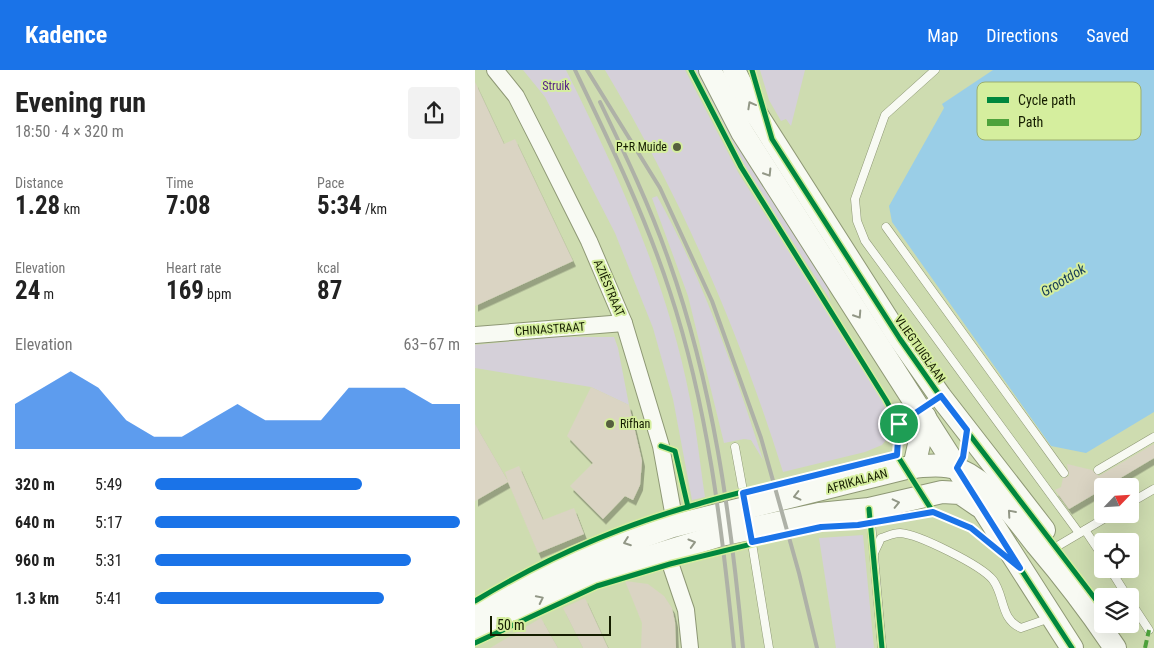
<!DOCTYPE html>
<meta charset="utf-8">
<style>
body{margin:0;font-family:"Roboto Condensed",sans-serif;background:#f2f2f2;color:#222;height:100vh;display:flex;flex-direction:column;font-size:19px;white-space:nowrap}
*{box-sizing:border-box;margin:0}
p{font-size:16px;color:#767676}
.icon{flex:none;width:28px;height:28px;fill:none;stroke:currentColor;stroke-width:2;stroke-linecap:round;stroke-linejoin:round}
.map{position:relative;flex:1;overflow:hidden}
.drawer{display:flex;flex-direction:column;background:#fff;width:475px}
.drawer>*{flex:none}
.needle{width:32px;rotate:65deg}
.fabs{position:absolute;left:619px;top:408px;display:grid;gap:10px}
.fabs a{display:grid;place-items:center;width:45px;height:45px;border-radius:5px;background:#fff;box-shadow:0 5px 20px #0002;font-size:25px}
.scale{position:absolute;left:15px;bottom:12px;width:121px;box-sizing:border-box;padding-left:5px;border:2px solid #151d00;border-top:0;font-size:14px;line-height:18px;white-space:nowrap;color:#151d00;-webkit-text-stroke:4px #d5ee9e;paint-order:stroke}
.pin{position:absolute;display:grid;place-items:center;width:42px;height:42px;color:#fff;margin:-21px;border:2px solid #fff;border-radius:50%;box-shadow:0 1px 5px #0007}
.round{display:grid;place-items:center;flex:none;width:52px;height:52px;border-radius:5px;background:#f2f2f2}
.summary{display:flex;align-items:center;justify-content:space-between;height:85px;padding:0 15px}
h1{font-size:28px;font-weight:700;line-height:38px}
.figures{display:grid;grid-template-columns:repeat(3,1fr);gap:8px;height:85px;padding:5px 15px}
.figures div{display:grid;align-content:center}
.figures b{font-size:25px;font-weight:700}
.figures small{font-size:14px;font-weight:400}
.figures p{font-size:14px}
.chart{height:140px;padding:10px 15px}
.chart p{display:flex;justify-content:space-between}
.chart svg{width:100%;height:90px;margin-top:5px;fill:#1a73e8;opacity:.7}
ul{padding:0 15px;list-style:none;font-size:16px}
li{display:grid;grid-template-columns:80px 60px 1fr;align-items:center;height:38px}
li i{height:12px;border-radius:6px;background:#1a73e8}
header{display:flex;align-items:center;gap:30px;box-sizing:border-box;height:70px;padding:0 25px;background:#1a73e8;color:#fff}
header strong{font-size:24px}
nav{display:flex;gap:28px;margin-inline-start:auto;font-size:18px}
main{display:flex;flex:1;min-height:0}
.map>svg:first-child{display:block}
.green{fill:#d5d0d9}
.water{fill:#9acee7}
.building{fill:#dad4c3;filter:url(#shadow)}
.lines{fill:none;stroke-linecap:round;stroke-linejoin:round}
.lane-casing{stroke:#8e9875;stroke-width:9}
.street-casing{stroke:#8e9875;stroke-width:18}
.secondary-casing{stroke:#8e9875;stroke-width:24}
.lane{stroke:#f8faf3;stroke-width:8}
.street{stroke:#f8faf3;stroke-width:16}
.secondary{stroke:#f8faf3;stroke-width:22}
.rail{stroke:#aeb1a7;stroke-width:4}
.quiet{stroke:#4ea23c;stroke-width:4;stroke-dasharray:8 4;stroke-linecap:butt}
.cycleway-casing{stroke:#d5ee9e;stroke-width:8}
.cycleway{stroke:#00873e;stroke-width:5}
.oneway{stroke:#929786}
.route-casing{stroke:#fff;stroke-width:10}
.route{stroke:#1a73e8;stroke-width:6}
.poi-dot{fill:#56603e;stroke:#d5ee9e;stroke-width:2}
.labels{text-anchor:middle;stroke-width:4;stroke-linejoin:round;paint-order:stroke}
.park-label{font-size:12px;fill:#562287;stroke:#d5ee9e}
.poi-label{font-size:12px;fill:#151d00;stroke:#d5ee9e;text-anchor:end}
.street-label{font-size:12px;fill:#151d00;stroke:#d5ee9e}
.water-label{font-size:14px;font-style:italic;fill:#133954;stroke:#d5ee9e}
.key{fill:#d5ee9e;stroke:#9baf6f;stroke-width:1}
.key-label{font-size:14px;fill:#151d00}
</style>
<header>
<strong>Kadence</strong>
<nav><a>Map</a><a>Directions</a><a>Saved</a></nav>
</header>
<main>
<section class="drawer">
<div class="summary"><div><h1>Evening run</h1><p>18:50 · 4 × 320 m</p></div><a class="round"><svg class="icon" aria-label="share" viewBox="0 0 24 24"><path d="M12 15V3M7 8l5-5 5 5M5 13v7h14v-7"/></svg></a></div>
<div class="figures">
<div><p>Distance</p><b>1.28<small> km</small></b></div>
<div><p>Time</p><b>7:08</b></div>
<div><p>Pace</p><b>5:34<small> /km</small></b></div>
</div>
<div class="figures">
<div><p>Elevation</p><b>24<small> m</small></b></div>
<div><p>Heart rate</p><b>169<small> bpm</small></b></div>
<div><p>kcal</p><b>87</b></div>
</div>
<div class="chart"><p><span>Elevation</span>63–67 m</p>
<svg viewBox="0 0 160 44" preserveAspectRatio="none"><path d="M0 44V22L10 14L20 6L30 14L40 30L50 38L60 38L70 30L80 22L90 30L100 30L110 30L120 14L130 14L140 14L150 22L160 22V44z"/></svg>
</div>
<ul>
<li><b>320 m</b>5:49<i style="width:68%"></i></li>
<li><b>640 m</b>5:17<i style="width:100%"></i></li>
<li><b>960 m</b>5:31<i style="width:84%"></i></li>
<li><b>1.3 km</b>5:41<i style="width:75%"></i></li>
</ul>
</section>
<div class="map">
<svg width="679" height="578" viewBox="0 0 679 578">
<defs>
<filter id="shadow"><feDropShadow dx="3" dy="5.5" stdDeviation="0" flood-color="#0004"/></filter>
</defs>
<rect width="100%" height="100%" fill="#cedcb0"/>
<g class="green">
<path d="M48,0H91C143,104 193,214 215,329C222,362 225,394 230,427L217,430L198,329L178,258L140,163L70,27Z"/>
<path d="M130,0H210L264,104L405,323L414,341L416,364L407,375L390,382L308,402C264,261 206,127 130,0Z"/>
<polygon points="219,0 225,0 351,211 356,231 265,91"/>
<polygon points="285,0 330,0 316,56 311,49 306,51 294,30"/>
<path d="M182,126C228,209 259,299 288,390L276,370L269,369L249,373L213,226L177,128Z"/>
<polygon points="80,267 139,267 143,278 154,335 116,317 0,298 0,275"/>
<polygon points="388,465 399,578 361,578 344,468"/>
</g>
<polygon class="water" points="518,0 679,0 679,342 611,383 576,376 417,152 414,136 469,38 467,34"/>
<g class="building">
<polygon points="0,12 29,74 40,69 98,191 0,236"/>
<polygon points="116,317 154,335 167,391 165,415 158,430 150,426 128,449 95,416 118,393 92,366"/>
<polygon points="0,354 33,411 30,402 44,396 68,450 99,438 109,464 63,483 33,412 0,431"/>
<polygon points="679,374 679,388 632,416 628,416 628,419 594,439 580,420 586,417 588,408 594,406 592,394 617,400 624,406"/>
<polygon points="150,511 173,514 189,526 197,538 200,552 201,578 166,578 167,553"/>
<polygon points="110,528 133,578 108,578 88,538"/>
<polygon points="66,548 83,578 15,578 54,555"/>
</g>
<g class="lines">
<g class="lane-casing">
<g id="lane">
<polyline points="460,0 410,45 380,129 382,151 390,171 604,463"/>
<polyline points="411,157 589,403"/>
<polyline points="260,377 271,437"/>
<polyline points="623,400 679,367"/>
<polyline points="655,433 679,419"/>
<polyline points="395,441 407,578"/>
<polyline points="610,460 628,487"/>
<polyline points="275,461 294,578"/>
<polyline points="581,477 637,444"/>
<path d="M399,483L406,468C413,466 418,463 425,463C443,464 506,495 518,510C530,526 525,549 546,558L575,548"/>
<polyline points="635,499 652,526"/>
<polyline points="655,531 674,560"/>
</g>
</g>
<g class="street-casing">
<g id="street">
<polyline points="20,0 41,26 67,77 114,171 149,253 186,376 198,442 198,456"/>
<polyline points="0,265 149,253"/>
<polyline points="191,481 211,540 215,578"/>
</g>
</g>
<g class="secondary-casing">
<g id="secondary">
<polyline points="235,0 267,62 597,578"/>
<polyline points="259,0 277,37 425,269 465,326 569,460"/>
<polyline points="439,397 450,347"/>
<path d="M0,543L51,513L86,496L198,456L431,398C445,396 469,393 483,399C517,414 540,447 562,475C590,508 616,542 640,578"/>
<polyline points="0,562 115,505 246,465 344,444 394,439 467,422 485,423 504,436"/>
</g>
</g>
<use href="#lane" class="lane"/>
<use href="#street" class="street"/>
<use href="#secondary" class="secondary"/>
<g class="rail">
<path d="M100,0C135,73 170,145 195,222C233,337 247,458 259,578"/>
<polyline points="112,0 185,118 237,231 286,368 324,503 342,578"/>
<path d="M125,32C150,84 175,136 194,191C238,315 256,447 268,578"/>
</g>
<polyline class="quiet" points="670,578 674,560"/>
<g class="cycleway-casing">
<g id="cycleway">
<polyline points="216,0 266,97 411,330 424,354 422,385 458,442"/>
<polyline points="277,0 297,69 425,269 465,326 628,539"/>
<polyline points="186,376 200,381 213,437"/>
<polyline points="394,439 407,578"/>
<path d="M0,531C69,489 144,456 223,434C288,415 356,402 422,385"/>
<polyline points="0,573 122,516 195,494 346,457 383,455 458,442 497,458 545,498 597,578"/>
</g>
</g>
<use href="#cycleway" class="cycleway"/>
</g>
<defs><path id="oneway-chevron" d="M-2-3.5L2.5 0L-2 3.5" fill="none" stroke-width="1.6" stroke-linecap="round" stroke-linejoin="round" transform="scale(1.25)"/></defs>
<g class="oneway">
<use href="#oneway-chevron" transform="translate(276 35) rotate(-119)"/>
<use href="#oneway-chevron" transform="translate(293 103) rotate(58)"/>
<use href="#oneway-chevron" transform="translate(383 245) rotate(57)"/>
<use href="#oneway-chevron" transform="translate(322 426) rotate(166)"/>
<use href="#oneway-chevron" transform="translate(421 433) rotate(-13)"/>
<use href="#oneway-chevron" transform="translate(536 443) rotate(-131)"/>
<use href="#oneway-chevron" transform="translate(152 472) rotate(160)"/>
<use href="#oneway-chevron" transform="translate(217 473) rotate(-16)"/>
<use href="#oneway-chevron" transform="translate(65 529) rotate(-26)"/>
</g>
<g class="lines">
<g class="route-casing">
<polygon id="route" points="466,326 492,360 488,387 482,398 545,498 496,458 458,442 383,455 346,457 277,472 268,423 422,385 424,354"/>
</g>
<use href="#route" class="route"/>
</g>
<g class="poi-dot">
<circle cx="202" cy="77" r="5"/>
<circle cx="135" cy="354" r="5"/>
</g>
<g class="labels">
<g class="park-label">
<text x="81" y="20">Struik</text>
</g>
<g class="poi-label">
<text x="192" y="81">P+R Muide</text>
<text x="145" y="358" text-anchor="start">Rifhan</text>
</g>
<g class="street-label">
<text transform="translate(134 218) rotate(67)" y="4">AZIËSTRAAT</text>
<text transform="translate(75 259) rotate(-4)" y="4">CHINASTRAAT</text>
<text transform="translate(445 279) rotate(55)" y="4">VLIEGTUIGLAAN</text>
<text transform="translate(382 411) rotate(-15)" y="4">AFRIKALAAN</text>
</g>
<g class="water-label">
<text transform="translate(588 210) rotate(-31)" y="5">Grootdok</text>
</g>
</g>
<rect x="502" y="12" width="164" height="58" rx="8" class="key"/>
<rect x="512" y="27" width="22" height="6" fill="#00873e"/>
<rect x="512" y="49" width="22" height="7" fill="#4ea23c"/>
<g class="key-label">
<text x="543" y="35">Cycle path</text>
<text x="543" y="57">Path</text>
</g>
</svg>
<div class="fabs">
<a><svg class="needle" viewBox="-14 -14 28 28"><path d="M0-13l5 13h-10z" fill="#e53935"/><path d="M0 13l5-13h-10z" fill="#767676"/></svg></a>
<a><svg class="icon" aria-label="locate" viewBox="0 0 24 24"><circle cx="12" cy="12" r="6"/><path d="M12 2v4M12 18v4M2 12h4M18 12h4"/></svg></a>
<a><svg class="icon" aria-label="layers" viewBox="0 0 24 24"><path d="M12 4l9 5-9 5-9-5zM3 14l9 5 9-5"/></svg></a>
</div>
<div class="scale">50 m</div>
<div class="pin" style="left:424px;top:354px;background:#1e9e55"><svg class="icon" aria-label="arrive" viewBox="0 0 24 24"><path d="M6 21V4h12l-3 4 3 4H6"/></svg></div>
</div>
</main>
